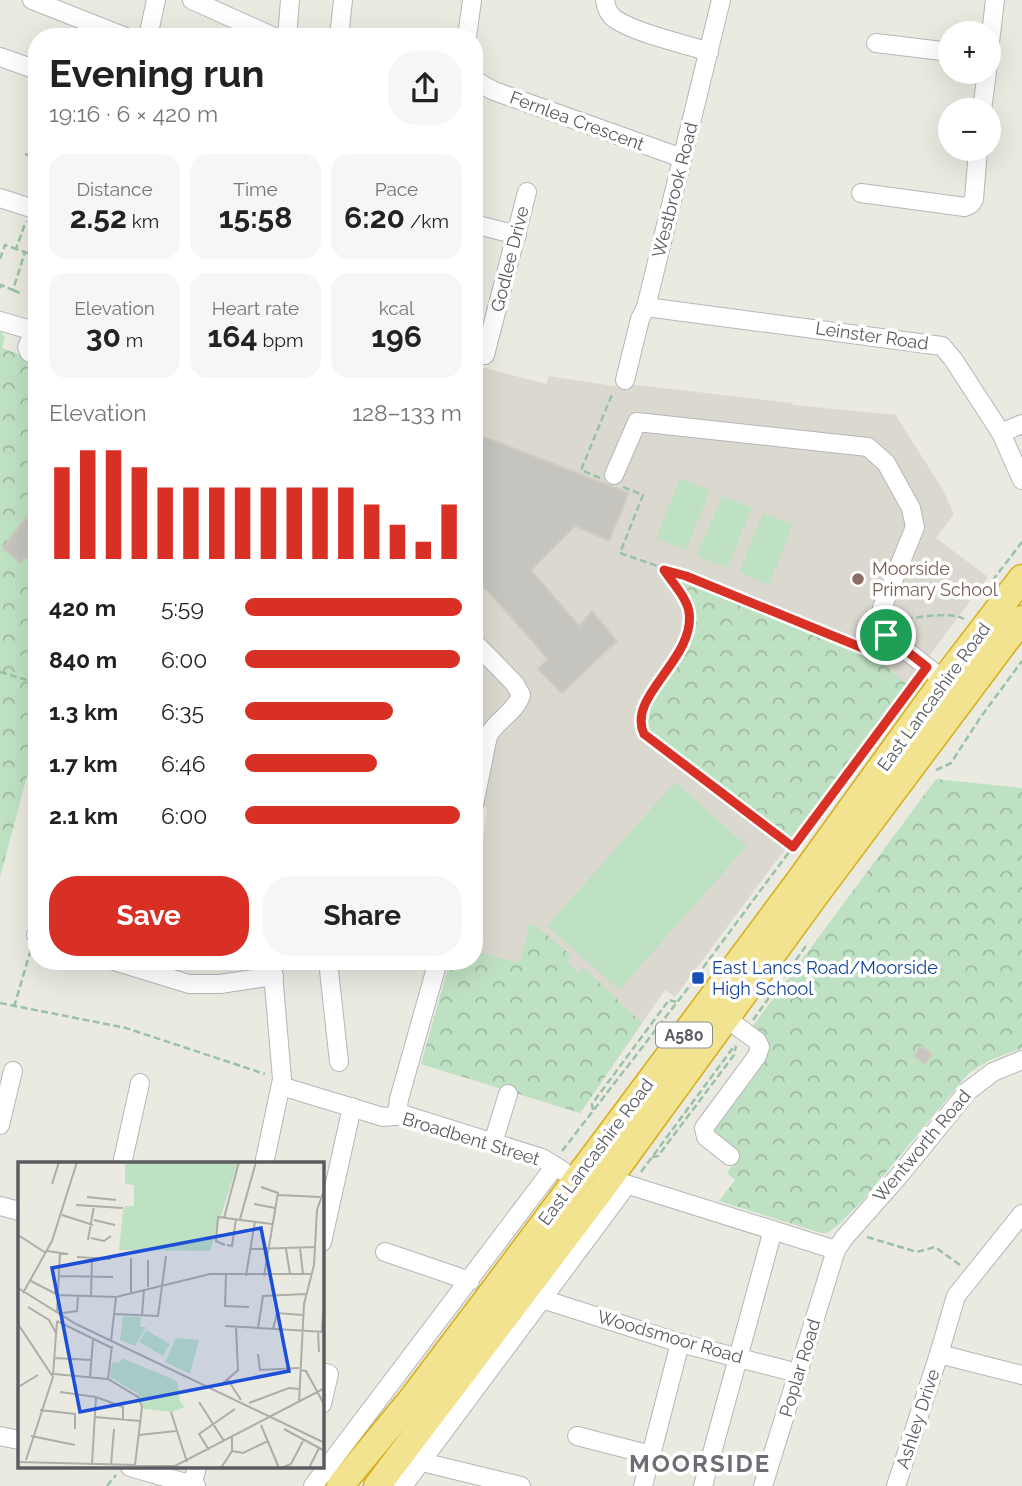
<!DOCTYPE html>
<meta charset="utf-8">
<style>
body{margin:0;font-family:Raleway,sans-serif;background:#f6f6f6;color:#222;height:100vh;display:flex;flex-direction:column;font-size:26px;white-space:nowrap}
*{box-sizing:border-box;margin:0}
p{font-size:23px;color:#767676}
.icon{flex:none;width:38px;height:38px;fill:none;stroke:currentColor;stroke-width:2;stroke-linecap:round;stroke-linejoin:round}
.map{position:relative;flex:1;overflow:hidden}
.sheet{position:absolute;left:28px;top:28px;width:455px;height:942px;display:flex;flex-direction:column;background:#fff;border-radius:28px;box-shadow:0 7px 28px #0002}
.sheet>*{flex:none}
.buttons{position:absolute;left:938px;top:21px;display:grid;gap:14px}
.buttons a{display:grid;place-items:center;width:63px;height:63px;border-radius:50%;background:#fff;box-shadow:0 7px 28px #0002;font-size:35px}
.pin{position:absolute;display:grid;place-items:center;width:60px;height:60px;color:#fff;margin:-30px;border:4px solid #fff;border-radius:50%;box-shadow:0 2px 7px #0007}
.round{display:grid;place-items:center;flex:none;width:74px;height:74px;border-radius:28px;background:#f6f6f6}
.headline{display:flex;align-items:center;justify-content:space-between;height:119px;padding:0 21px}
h1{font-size:38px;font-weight:700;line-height:52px}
.metrics{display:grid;grid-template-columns:repeat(3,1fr);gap:10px;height:119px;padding:7px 21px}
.metrics div{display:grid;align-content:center;border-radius:18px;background:#f6f6f6;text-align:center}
.metrics b{font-size:30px;font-weight:700}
.metrics small{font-size:19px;font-weight:400}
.metrics p{font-size:19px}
.chart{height:196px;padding:14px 21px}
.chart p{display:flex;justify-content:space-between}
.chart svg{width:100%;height:126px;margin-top:7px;stroke:#d93025;stroke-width:6}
.cta{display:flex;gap:14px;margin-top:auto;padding:14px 21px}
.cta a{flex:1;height:80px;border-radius:28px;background:#d93025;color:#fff;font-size:28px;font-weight:700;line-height:80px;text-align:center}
.cta a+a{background:#f6f6f6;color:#222}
ul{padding:0 21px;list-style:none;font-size:23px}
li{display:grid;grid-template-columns:112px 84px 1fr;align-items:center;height:52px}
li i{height:18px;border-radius:9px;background:#d93025}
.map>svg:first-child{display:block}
.education{fill:#dbd9cf}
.grass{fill:#bfe1c3}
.park{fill:url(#park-crowns)}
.building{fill:#c6c4be;stroke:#cfccc0;stroke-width:2}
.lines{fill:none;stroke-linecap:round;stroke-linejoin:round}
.minor-casing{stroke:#b4b6ba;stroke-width:20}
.highway-casing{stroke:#d6ad16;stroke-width:29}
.path{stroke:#9ac1a8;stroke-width:2.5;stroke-dasharray:7 3.5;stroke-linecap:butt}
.minor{stroke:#fff;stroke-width:18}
.highway{stroke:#f2e391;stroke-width:26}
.route-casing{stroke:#fff;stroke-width:14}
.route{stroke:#d93025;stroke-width:9}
.education-dot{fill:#8d6e63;stroke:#fff;stroke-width:2.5}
.transit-dot{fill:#1a4fb4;stroke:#fff;stroke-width:2.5}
.labels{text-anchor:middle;stroke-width:7;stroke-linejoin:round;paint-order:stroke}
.shield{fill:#fff;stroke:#8c8d90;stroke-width:2}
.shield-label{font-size:16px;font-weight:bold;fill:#5a5c60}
.street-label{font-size:18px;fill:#5a5c60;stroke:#fff}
.education-label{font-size:18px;fill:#785e54;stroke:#fff;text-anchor:start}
.transit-label{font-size:18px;fill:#164399;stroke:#fff;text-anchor:start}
.district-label{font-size:24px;font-weight:bold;letter-spacing:2px;fill:#6b6e72;stroke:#fff}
.inset-road{fill:none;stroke:#adada9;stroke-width:2}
.view{fill:#1d4ed8;fill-opacity:0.15;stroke:#1d4ed8;stroke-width:3.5}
.inset-edge{fill:none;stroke:#5a5c60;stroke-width:3.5}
</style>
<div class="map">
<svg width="1022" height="1486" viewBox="0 0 1022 1486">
<defs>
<pattern id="park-crowns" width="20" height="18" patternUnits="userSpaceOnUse" patternTransform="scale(1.75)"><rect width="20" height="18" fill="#bfe1c3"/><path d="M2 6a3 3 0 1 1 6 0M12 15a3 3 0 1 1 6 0" fill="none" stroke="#9ebaa2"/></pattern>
</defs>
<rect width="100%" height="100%" fill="#ebeae1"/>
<polygon class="education" points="474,365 546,384 549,376 627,388 628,384 792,403 793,405 897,415 896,416 942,488 954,514 936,538 988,577 675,997 665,990 580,1113 421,1064 450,961 474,961 474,876 482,848 487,807 474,804 474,729 479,707 474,706"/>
<g class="grass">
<polygon points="680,478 710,491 686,550 656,538"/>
<polygon points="722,496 752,508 727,568 697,555"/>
<polygon points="763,513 793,525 769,585 739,572"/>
<polygon points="675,782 747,846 619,990 547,926"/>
</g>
<g class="park">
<polygon points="0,331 5,337 2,348 26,357 37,344 37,739 0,877"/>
<path d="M683,578L876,658L908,685L792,841L647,734C626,700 704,657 691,609C689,601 682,592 678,585Z"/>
<polygon points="936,779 1022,788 1022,1048 990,1060 969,1073 862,1201 837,1226 827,1233 821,1233 719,1201 735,1180 727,1173 740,1155 711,1134 709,1126 768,1047 768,1040 752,1027"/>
<polygon points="529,924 537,926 572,956 567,962 579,973 584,968 642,1023 580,1113 421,1064 450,961 474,961 474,951 520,963"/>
</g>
<g class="building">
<polygon points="474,433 629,493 609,541 575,526 531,570 579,626 592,611 617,641 562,693 538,669 548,659 487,590 474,581"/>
<polygon points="26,517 37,525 37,541 21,563 3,548"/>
<polygon points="921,1046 932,1054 925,1064 914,1056"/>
</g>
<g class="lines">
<g class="minor-casing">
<g id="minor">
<polyline points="32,0 126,37"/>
<polyline points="192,0 274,37"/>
<path d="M605,0C606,8 608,14 615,19C638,34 682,43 709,52"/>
<polyline points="148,37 156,0"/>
<polyline points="287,37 290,0"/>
<polyline points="339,37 343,0"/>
<polyline points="467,37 472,0"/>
<polyline points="876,43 950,52"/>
<polyline points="989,51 995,0"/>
<polyline points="0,57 37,70"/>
<polyline points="474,80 494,91 682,158"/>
<polyline points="982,110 987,72"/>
<polyline points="861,193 965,207 971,204 974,199 978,149"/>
<polyline points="0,198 37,210"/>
<polyline points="474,224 517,235"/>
<polyline points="646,307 942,346 953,359 1001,433 1022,480"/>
<polyline points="0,321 34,331 37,330"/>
<polyline points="34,331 27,347 29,352 37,357"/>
<polyline points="474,352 485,355 527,192"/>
<polyline points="625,380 640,319 646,307 721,0"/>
<polyline points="1001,433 1022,424"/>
<path d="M614,475L637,422L868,447L886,463L911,508L915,527L882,608C880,619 880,625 886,635L944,680"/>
<path d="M474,642L515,684L521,695C516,712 496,720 488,736L474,805"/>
<polyline points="36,935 37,936"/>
<polyline points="114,961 189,984 220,984 274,976"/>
<polyline points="328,961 339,1062"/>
<polyline points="726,1018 757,1041 760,1047 757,1056 704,1128 706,1137 730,1156"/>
<polyline points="281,1086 383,1117 405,1115 542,1158 563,1171"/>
<polyline points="397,1115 399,1099 438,961"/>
<polyline points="0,1125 13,1071"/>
<polyline points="493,1143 508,1094"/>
<polyline points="122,1164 140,1083"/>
<polyline points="264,1164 282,1079 272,961"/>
<polyline points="616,1181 836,1250"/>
<polyline points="0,1206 19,1211"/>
<polyline points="322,1242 352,1107"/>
<polyline points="385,1252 470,1281"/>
<polyline points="542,1299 680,1343 798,1373"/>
<polyline points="939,1354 956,1296 1022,1214"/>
<polyline points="322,1372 329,1374 322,1404"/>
<polyline points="0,1436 19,1440"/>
<polyline points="577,1436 651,1455"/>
<polyline points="424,1458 430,1464 521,1486"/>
<polyline points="130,1467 196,1486"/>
<polyline points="192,1486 197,1467"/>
<polyline points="313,1486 555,1166"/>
<polyline points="403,1486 627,1185"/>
<polyline points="643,1486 680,1343"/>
<polyline points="703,1486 773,1230"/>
<polyline points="763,1486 836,1250 844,1238 898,1177 968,1091 993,1072 1022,1060"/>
<polyline points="896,1486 939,1354 1022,1375"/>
</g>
</g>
<g class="highway-casing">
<g id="highway">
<polyline points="340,1486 411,1400 491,1294 799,881 944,680 1022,578"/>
<polyline points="377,1486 601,1190 817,893 1022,619"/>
</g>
</g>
<g class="path">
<polyline points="25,154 37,158"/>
<polyline points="25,252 34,255"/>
<polyline points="0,259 5,245 16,249"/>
<polyline points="0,288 1,285 13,290 25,252 16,249 26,221"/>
<polyline points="13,290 22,294"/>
<polyline points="600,478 581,470 613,392"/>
<polyline points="623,487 643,495 620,553 686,576 875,653 878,648"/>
<path d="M665,570C672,582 687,598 689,612C695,660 627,695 644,734L793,847"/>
<polyline points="986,589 1022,542"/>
<path d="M896,623C909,617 952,611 964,619"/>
<polyline points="0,672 37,683"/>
<polyline points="936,770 951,763 980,718 1022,661"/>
<polyline points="0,1003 126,1028 265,1074"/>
<polyline points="14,1007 31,949"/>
<polyline points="753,1020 808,943"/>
<polyline points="593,1110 592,1104 669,1000 676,1002"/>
<polyline points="562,1151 685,992 914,684"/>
<polyline points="652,1157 658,1156 734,1055 736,1046"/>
<polyline points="641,1172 735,1045"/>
<polyline points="867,1237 917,1252 935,1247 960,1265"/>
<polyline points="107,1486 116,1475"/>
</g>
<use href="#minor" class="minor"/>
<use href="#highway" class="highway"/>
</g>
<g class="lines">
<g class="route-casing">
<path id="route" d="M664,570L686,576L875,653L886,635L927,667L793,847L644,734C626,696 696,659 689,612C687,598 672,582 664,570Z"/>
</g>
<use href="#route" class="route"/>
</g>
<circle class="education-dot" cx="858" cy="579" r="7"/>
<rect class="transit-dot" x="691" y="971" width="14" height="14" rx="3.5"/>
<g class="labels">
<rect class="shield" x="656" y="1022.5" width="56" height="25" rx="5"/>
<g class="shield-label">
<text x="684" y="1041">A580</text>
</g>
<g class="street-label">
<text transform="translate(577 121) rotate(20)" y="6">Fernlea Crescent</text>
<text transform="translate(675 190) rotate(-76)" y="6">Westbrook Road</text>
<text transform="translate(510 259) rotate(-76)" y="6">Godlee Drive</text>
<text transform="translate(872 336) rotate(8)" y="6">Leinster Road</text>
<text transform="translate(934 697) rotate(-54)" y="6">East Lancashire Road</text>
<text transform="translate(471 1139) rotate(17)" y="6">Broadbent Street</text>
<text transform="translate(922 1146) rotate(-50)" y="6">Wentworth Road</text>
<text transform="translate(596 1152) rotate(-53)" y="6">East Lancashire Road</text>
<text transform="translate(670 1337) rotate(16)" y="6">Woodsmoor Road</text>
<text transform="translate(800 1368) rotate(-73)" y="6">Poplar Road</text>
<text transform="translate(918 1419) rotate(-72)" y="6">Ashley Drive</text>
</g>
<g class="education-label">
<text x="872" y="575">Moorside<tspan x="872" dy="21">Primary School</tspan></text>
</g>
<g class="transit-label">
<text x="712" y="974">East Lancs Road/Moorside<tspan x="712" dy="21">High School</tspan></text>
</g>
<g class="district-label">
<text x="700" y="1472">MOORSIDE</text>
</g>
</g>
<g transform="translate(18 1162)">
<rect width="306" height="306" fill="#ebeae1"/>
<path d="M128,168L152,182L145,194L121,180Z" fill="#bfe1c3"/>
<path d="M107,0H220L192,89L101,88L105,49L107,44H116V23L107,22ZM105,154L123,155L122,165H128L117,184L102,178ZM158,176L181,178L172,212L147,200ZM104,196L159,219L162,239L167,245L154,250L126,247L120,232L92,215L94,200L101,201Z" fill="#bfe1c3"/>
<path class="inset-road" d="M34,22L41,0M243,25L260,31L246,114M260,33L302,35M69,35L98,38M236,42L257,46M58,43L105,46M44,53L75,63M206,56L221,0M222,57L238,0M76,58L97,63M0,73L28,91M73,76L86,79L93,74M70,78L76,44M207,83L198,79L200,55L254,62M209,83L214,84L218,57M282,86L285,112M232,87L297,85M268,87L272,112M29,89L50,92M59,95L93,97M113,96V131M208,112L207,144L231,145M41,114L95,115M228,114L237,59M13,119L40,133L98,135L192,112H294M130,125V98M0,126L58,162L307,281M5,131L34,79L59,0M73,134L74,96M10,145L31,158L38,171M39,150L42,91M45,151L59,149L60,134M97,152L140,154L148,94M124,153L126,127M39,159L94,186M0,162L35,215L8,298M207,164L307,170M240,166L245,134L288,132M255,167L259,151L285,153M300,169L301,190M304,170L305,149M93,179L98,135M240,192L242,208L281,206M37,196L73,198M282,208L288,209L307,244M36,212L90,217L120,235L124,245L117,303M35,213L39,159M72,215L75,178M90,217L94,184M210,218L223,238M203,223L220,208L218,165M2,224L20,213M42,230L78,235L74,302M78,235L105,245V258M181,240L206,279M281,240L286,142L296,103L299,48L307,25M231,241L271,226L281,227M22,248L57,252V267M153,250L169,300M77,255L122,259M243,263L261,306M266,267L307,289M121,273L158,269M13,274L57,283M191,288L181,272L217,247M214,289L225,291L250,279M0,300L157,304L307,226M93,303L96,267M203,306L214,289V274M263,306L273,302L285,279M291,306L301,286"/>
<path class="view" d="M243,66L271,209L62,250L34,106Z"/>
<rect width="306" height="306" class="inset-edge"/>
</g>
</svg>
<div class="buttons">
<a>+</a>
<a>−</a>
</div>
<div class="pin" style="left:886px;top:635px;background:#1e9e55"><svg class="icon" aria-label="arrive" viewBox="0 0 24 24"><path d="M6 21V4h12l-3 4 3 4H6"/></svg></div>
<section class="sheet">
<div class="headline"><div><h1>Evening run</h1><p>19:16 · 6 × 420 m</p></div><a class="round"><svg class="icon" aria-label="share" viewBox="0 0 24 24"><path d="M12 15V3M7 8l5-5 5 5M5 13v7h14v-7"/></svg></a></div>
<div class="metrics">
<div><p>Distance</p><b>2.52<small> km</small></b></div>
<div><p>Time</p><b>15:58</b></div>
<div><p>Pace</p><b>6:20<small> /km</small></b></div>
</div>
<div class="metrics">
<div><p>Elevation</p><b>30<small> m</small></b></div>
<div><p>Heart rate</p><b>164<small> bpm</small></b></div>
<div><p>kcal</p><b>196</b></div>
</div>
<div class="chart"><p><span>Elevation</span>128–133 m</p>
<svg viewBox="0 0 160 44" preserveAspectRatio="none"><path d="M5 44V12M15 44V6M25 44V6M35 44V12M45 44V19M55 44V19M65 44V19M75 44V19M85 44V19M95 44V19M105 44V19M115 44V19M125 44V25M135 44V32M145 44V38M155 44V25"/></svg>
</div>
<ul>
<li><b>420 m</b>5:59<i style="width:100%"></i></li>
<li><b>840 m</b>6:00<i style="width:99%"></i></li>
<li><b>1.3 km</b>6:35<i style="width:68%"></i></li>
<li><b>1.7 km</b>6:46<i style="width:61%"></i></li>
<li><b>2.1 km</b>6:00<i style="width:99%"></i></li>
</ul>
<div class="cta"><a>Save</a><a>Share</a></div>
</section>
</div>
